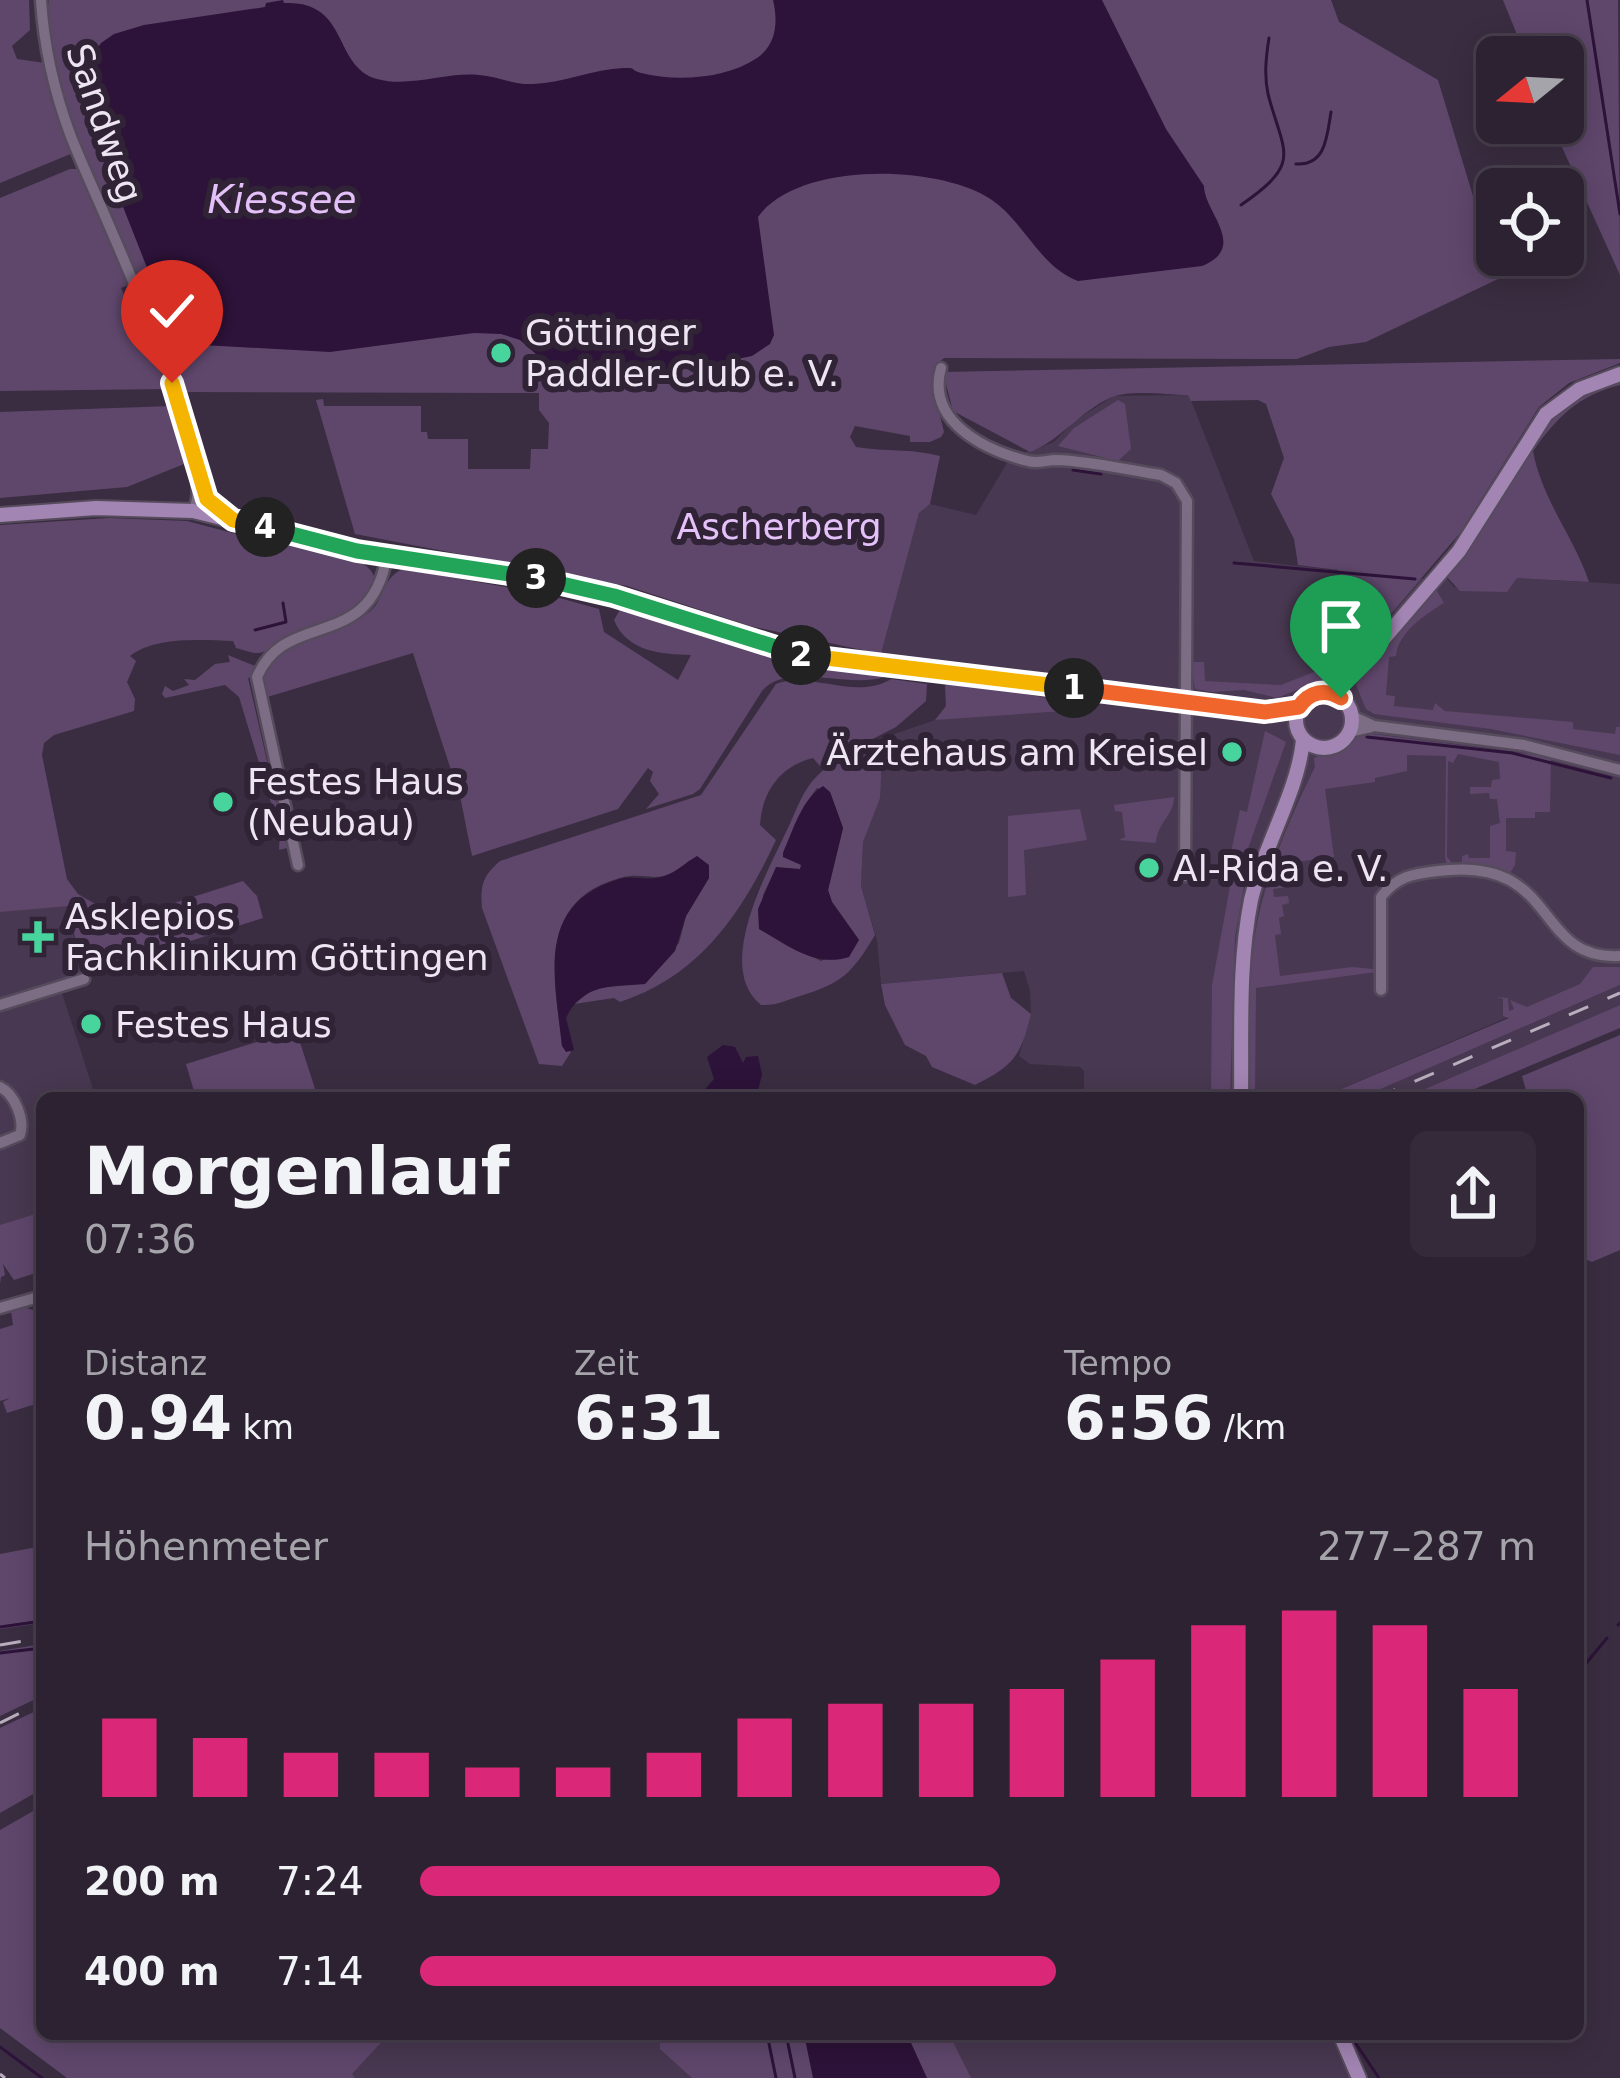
<!DOCTYPE html>
<html lang="de">
<meta charset="utf-8">
<style>
body{margin:0;font-family:"DejaVu Sans",sans-serif;background:#342a39;color:#f1f3f6;height:100vh;display:flex;flex-direction:column;font-size:45px;white-space:nowrap}
*{box-sizing:border-box;margin:0}
p{font-size:39px;color:#a6a4ab}
.icon{flex:none;width:66px;height:66px;fill:none;stroke:currentColor;stroke-width:2;stroke-linecap:round;stroke-linejoin:round}
.map{position:relative;flex:1;overflow:hidden}
.details{position:absolute;left:36px;top:1092px;width:1548px;height:948px;display:flex;flex-direction:column;background:#2c2231;border-radius:18px;box-shadow:0 6px 30px #0003,0 0 0 3px #483f4d}
.details>*{flex:none}
.needle{width:78px;rotate:252deg}
.controls{position:absolute;left:1476px;top:36px;display:grid;gap:24px}
.controls a{display:grid;place-items:center;width:108px;height:108px;border-radius:18px;background:#2c2231;box-shadow:0 6px 30px #0003,0 0 0 3px #483f4d;font-size:60px}
.pin{position:absolute;display:grid;place-items:center;width:102px;height:102px;color:#fff;margin:-123px -51px;border-radius:50% 50% 50% 0;rotate:-45deg;box-shadow:0 0 12px #0007}
.pin .icon{rotate:45deg}
.km{position:absolute;width:60px;height:60px;margin:-30px;border-radius:50%;background:#222;color:#fff;font-size:33px;line-height:60px;text-align:center}
.round{display:grid;place-items:center;flex:none;width:126px;height:126px;border-radius:18px;background:#342a39}
.overview{display:flex;align-items:center;justify-content:space-between;height:204px;padding:0 48px}
h1{font-size:66px;font-weight:700;line-height:90px}
.stats{display:grid;grid-template-columns:repeat(3,1fr);gap:18px;height:204px;padding:12px 48px}
.stats div{display:grid;align-content:center}
.stats b{font-size:60px;font-weight:700}
.stats small{font-size:33px;font-weight:400}
.stats p{font-size:33px}
.chart{height:336px;padding:24px 48px}
.chart p{display:flex;justify-content:space-between}
.chart svg{width:100%;height:216px;margin-top:12px;stroke:#db2777;stroke-width:6}
ul{padding:0 48px;list-style:none;font-size:39px}
li{display:grid;grid-template-columns:192px 144px 1fr;align-items:center;height:90px}
li i{height:30px;border-radius:15px;background:#db2777}
.map>svg:first-child{display:block}
.built{fill:#483851}
.green{fill:#5f476c;fill-rule:evenodd}
.water{fill:#2d1239}
.lines{fill:none;stroke-linecap:round;stroke-linejoin:round}
.stream{stroke:#2d1239;stroke-width:3}
.minor-casing{stroke:#564b5c;stroke-width:15}
.major-casing{stroke:#564b5c;stroke-width:18}
.minor{stroke:#7c6d84;stroke-width:10}
.major{stroke:#a285b2;stroke-width:14}
.rail{stroke:#b8aebd;stroke-width:3;stroke-dasharray:21 21;stroke-linecap:butt}
.split-1-casing{stroke:#fff;stroke-width:24}
.split-2-casing{stroke:#fff;stroke-width:24}
.split-3-casing{stroke:#fff;stroke-width:24}
.split-4-casing{stroke:#fff;stroke-width:24}
.split-5-casing{stroke:#fff;stroke-width:24}
.split-1{stroke:#f0652b;stroke-width:15}
.split-2{stroke:#f5b400;stroke-width:15}
.split-3{stroke:#22a559;stroke-width:15}
.split-4{stroke:#22a559;stroke-width:15}
.split-5{stroke:#f5b400;stroke-width:15}
.poi-dot{fill:#48d49d;stroke:#302336;stroke-width:4.5}
.labels{text-anchor:middle;stroke-width:12;stroke-linejoin:round;paint-order:stroke}
.street-label{font-size:36px;fill:#ede5f1;stroke:#302336}
.poi-label{font-size:36px;fill:#ede5f1;stroke:#302336;text-anchor:start}
.park-label{font-size:36px;fill:#e5c1f9;stroke:#302336}
.water-label{font-size:39px;font-style:italic;fill:#e4c0f8;stroke:#302336}
</style>
<div class="map">
<svg width="1620" height="2078" viewBox="0 0 1620 2078">
<rect width="100%" height="100%" fill="#3a2d41"/>
<g class="built">
<polygon points="1189,395 1254,561 1414,579 1446,578 1454,587 1506,592 1517,578 1620,584 1620,969 1320,1098 1084,1098 1084,1071 1080,1067 1030,1064 1019,1056 1031,1014 1030,991 1024,971 881,984 877,940 861,886 863,842 882,771 883,738 935,720 946,706 947,682 885,677 881,654 919,513 930,504 976,515 1010,458 1054,442 1074,421 1114,396"/>
<polygon points="0,598 84,982 61,990 96,1098 42,1098 42,1219 0,1232"/>
<polygon points="1620,985 1620,1005 1404,1098 1360,1098"/>
<polygon points="389,2034 656,2034 704,2078 348,2078"/>
<polygon points="790,2034 1330,2034 1350,2078 798,2078"/>
</g>
<g class="green">
<polygon points="0,0 29,0 30,30 12,46 17,59 45,63 73,153 0,183"/>
<path d="M49,0H1331L1339,22L1438,80L1498,279L1366,342L1329,347L1297,359L944,358L938,363L935,396L944,432L941,437L930,442H910V436L855,426L850,437L856,447C888,452 908,448 940,456L930,504L919,513L881,654L750,626L627,586L355,534L316,400L323,399L324,406H421V432H427L428,439H468V469H530L531,449H548L549,423L539,410V393L187,392L173,375L69,118L49,42Z"/>
<polygon points="1503,0 1618,0 1620,275 1551,123 1563,123 1563,57 1526,57"/>
<polygon points="70,169 80,169 128,285 121,288 125,297 133,295 170,389 0,391 0,198"/>
<path d="M1620,359V363L1569,383L1539,407L1460,533L1341,672L1277,698L1244,690L1212,692L1195,689L1191,662H1204L1205,681L1281,685L1334,664L1363,637L1338,570L1298,565L1294,539L1271,494L1284,458L1266,404L1258,400L1191,401L1188,395C1166,395 1130,389 1110,398C1079,412 1061,440 1030,452L953,411L943,372Z"/>
<path d="M1620,378V385C1579,395 1557,417 1533,451C1542,500 1574,537 1589,582L1517,578L1507,592L1460,591L1446,576L1548,420L1576,395Z"/>
<polygon points="1118,400 1125,404 1131,449 1118,461 1058,446 1074,428"/>
<polygon points="172,406 184,464 127,487 0,498 0,412"/>
<path d="M109,518L187,521L263,541L264,537L359,561C414,593 309,630 288,638C280,642 272,649 263,652C255,655 244,650 236,648L233,641C201,640 156,636 130,656L136,661L127,682L135,699L134,711L54,735L44,743L42,755L67,879L78,894L116,916L130,917L243,881L257,896L263,918L127,961L125,955L81,969L69,906L0,912V525Z"/>
<path d="M403,569L545,594L599,609L604,632L678,680L691,655C661,654 627,652 614,620L621,608L778,659L885,677C844,689 788,661 762,691L700,789L693,794L646,809L659,794L650,781L653,772L648,768L618,809L472,856L461,801L413,653L264,698C255,638 331,639 368,613C385,601 382,577 403,569Z"/>
<path d="M1437,591L1444,603C1424,615 1398,633 1396,656L1389,657L1386,695L1395,696L1394,706L1433,710L1435,703L1445,711L1573,722V729L1615,734L1616,727H1620V755L1491,729L1374,714L1366,709L1356,685C1375,650 1404,621 1430,592Z"/>
<polygon points="228,655 255,666 254,676 248,678 287,848 279,850 280,832 239,697 225,685 165,698 162,694 165,686 173,691 189,685 184,679 195,680 215,664 230,662"/>
<path d="M891,679L927,684L926,701L896,727L820,766L813,758C780,766 762,792 760,825L776,840C742,913 700,976 620,1002L614,998L574,1004L595,988L645,984L679,943L686,916L709,878L690,860C659,889 650,870 620,878C535,901 555,980 562,1046L571,1052L562,1066L539,1064L482,908C480,885 483,876 500,861L701,795L776,684C812,671 855,701 891,679Z"/>
<polygon points="954,679 1046,698 1064,695 1064,711 935,720 946,706 945,686"/>
<polygon points="1265,731 1286,742 1241,868 1247,869 1235,937 1230,1098 1211,1098 1212,985 1233,870 1233,858 1230,857 1240,810 1247,812"/>
<path d="M1365,733L1551,757L1550,812H1535V818H1506V851L1516,852L1515,865L1510,873L1462,862V856L1468,854L1469,858H1490V826L1500,823L1497,799H1490L1489,793L1470,794V787H1491L1492,780L1500,779L1499,762L1458,754L1453,763L1448,761L1447,857L1453,864L1447,865L1445,857L1446,756L1407,755V771L1375,778V782L1325,789L1334,857L1295,862L1287,887L1273,889L1274,897L1288,896L1289,903L1282,905L1284,916L1279,918L1281,934L1275,935L1280,976L1352,967L1373,969L1375,939L1376,972L1256,988L1255,1098H1248C1249,1046 1246,992 1254,941C1263,880 1288,822 1315,767L1314,758Z"/>
<path d="M883,738L880,798L863,842L861,886L875,935C852,973 843,983 800,996C786,1000 776,1006 761,1005C714,967 767,873 786,832C796,812 802,790 818,775C836,757 860,748 883,738ZM817,788L830,792L843,828L828,890L832,902L859,940L821,961L759,929L763,895L776,868L800,870L802,865L794,860L804,806Z"/>
<path d="M1174,797C1174,815 1157,823 1156,843L1119,840L1125,837L1122,812L1115,811L1114,805Z"/>
<polygon points="1080,809 1087,840 1024,850 1026,895 1008,897 1008,816"/>
<polygon points="1593,967 1620,967 1620,985 1360,1098 1320,1098 1509,1018 1503,1016 1503,999 1496,997 1508,998 1509,1011 1514,1009 1510,1000 1527,1007 1580,984"/>
<path d="M1002,973L1011,998L1031,1014C1021,1055 1014,1066 975,1085L932,1067L926,1056L905,1045L885,1005L881,984Z"/>
<polygon points="1620,1005 1620,1028 1453,1098 1404,1098"/>
<polygon points="296,1030 318,1098 196,1098 186,1064"/>
<polygon points="1620,1035 1620,1250 1592,1262 1578,1256 1578,1098 1528,1098 1522,1076"/>
<polygon points="42,1212 42,1271 14,1280 3,1264 5,1275 1,1277 0,1284 0,1225"/>
<polygon points="24,1307 42,1313 42,1402 7,1413 3,1402 10,1398 0,1401 0,1329 13,1325 11,1311"/>
<polygon points="42,1546 42,1623 0,1629 0,1554"/>
<polygon points="42,1644 42,1696 0,1716 0,1651"/>
<polygon points="42,1708 42,1789 0,1813 0,1728"/>
<polygon points="42,1806 42,2034 389,2034 352,2074 355,2078 67,2078 0,2028 0,1830"/>
<polygon points="656,2034 949,2034 971,2078 692,2078 660,2049 660,2038"/>
</g>
<g class="water">
<path d="M283,0L284,3C350,0 332,66 377,79C410,88 446,72 479,75C497,76 513,85 533,84C564,83 593,69 624,68C638,68 628,69 641,73C676,82 726,79 757,58C777,44 778,21 773,0H1102L1166,129L1204,186C1204,212 1249,247 1202,266L1078,281C1040,267 1025,223 992,200C939,164 798,161 758,217L774,335L770,344L752,356L693,368L596,373L553,369L520,340L501,334L474,333L330,352L202,345L178,333L157,293L103,156L91,110V59L101,43L114,34L144,25L265,7L266,3Z"/>
<path d="M823,786L830,792L843,828L828,890L832,902L859,940L849,957C815,968 788,945 759,929L758,909L776,867L800,869L801,865L783,857V853C793,830 802,799 823,786Z"/>
<path d="M697,856L709,865V878L686,916L675,951L645,984C611,986 582,984 566,1018L574,1050L566,1052L562,1046C555,978 534,905 619,879C631,875 643,880 656,878C673,876 683,864 697,856Z"/>
<polygon points="723,1045 735,1047 743,1063 746,1057 758,1056 762,1074 758,1091 764,1098 689,1098 700,1095 714,1079 707,1057"/>
<polygon points="804,2034 907,2034 927,2078 813,2078"/>
</g>
<g class="lines">
<g class="stream">
<polyline points="1587,0 1620,214"/>
<path d="M1296,164C1326,166 1327,136 1331,112"/>
<path d="M1241,205C1303,162 1284,155 1268,94C1264,75 1266,57 1269,38"/>
<polyline points="1073,470 1101,474"/>
<polyline points="1234,563 1415,579"/>
<polyline points="255,630 286,622 283,603"/>
<polyline points="1224,717 1232,718"/>
<polyline points="1367,737 1512,753 1611,778"/>
<polyline points="1618,1625 1620,1623"/>
<polyline points="0,1627 42,1621"/>
<polyline points="0,1653 42,1648"/>
<polyline points="1578,1673 1607,1638"/>
<polyline points="767,2034 776,2078"/>
<polyline points="786,2034 795,2078"/>
<polyline points="1354,2041 1379,2078"/>
<polyline points="0,2047 42,2078"/>
</g>
<g class="minor-casing">
<g id="minor">
<path d="M41,0C44,46 54,91 70,134C94,198 223,459 193,511"/>
<path d="M941,368C926,421 984,450 1028,461C1038,464 1046,460 1056,460C1091,461 1127,470 1161,475L1176,483L1187,501L1185,876"/>
<polyline points="201,483 210,503 225,515"/>
<polyline points="1352,716 1374,726 1524,745 1620,770"/>
<polyline points="1349,732 1371,727"/>
<path d="M298,865L257,677C286,608 371,654 387,555"/>
<path d="M1381,990V897C1397,876 1413,874 1438,871C1561,855 1532,961 1620,956"/>
<polyline points="0,1005 84,979"/>
<path d="M0,1087C15,1094 25,1120 20,1135L0,1143"/>
<polyline points="0,1308 42,1296"/>
</g>
</g>
<g class="major-casing">
<g id="major">
<polyline points="0,515 96,508 193,511 357,551 560,583 763,645 824,659 1265,712 1299,707"/>
<circle cx="1324" cy="720" r="28"/>
<polyline points="1331,693 1356,671 1459,551 1546,414 1580,389 1620,374"/>
<path d="M1241,1098C1242,1033 1238,965 1251,900C1263,847 1299,790 1303,739"/>
<polyline points="1340,2034 1359,2078"/>
</g>
</g>
<use href="#minor" class="minor"/>
<use href="#major" class="major"/>
<g class="rail">
<polyline points="1376,1098 1620,993"/>
<polyline points="0,1645 42,1638"/>
<polyline points="0,1723 42,1702"/>
<polyline points="0,2074 5,2078"/>
</g>
</g>
<g class="lines">
<g class="split-1-casing">
<path id="split-1" d="M1074,688L1265,712L1299,707C1309,692 1325,688 1341,698"/>
</g>
<g class="split-2-casing">
<polyline id="split-2" points="801,655 1074,688"/>
</g>
<g class="split-3-casing">
<polyline id="split-3" points="536,578 614,596 801,655"/>
</g>
<g class="split-4-casing">
<polyline id="split-4" points="265,527 357,551 536,578"/>
</g>
<g class="split-5-casing">
<polyline id="split-5" points="172,383 207,499 233,520 265,527"/>
</g>
<use href="#split-1" class="split-1"/>
<use href="#split-2" class="split-2"/>
<use href="#split-3" class="split-3"/>
<use href="#split-4" class="split-4"/>
<use href="#split-5" class="split-5"/>
</g>
<g class="poi-dot">
<circle cx="501" cy="353" r="12"/>
<circle cx="1232" cy="752" r="12"/>
<circle cx="223" cy="802" r="12"/>
<circle cx="1149" cy="868" r="12"/>
<path d="M32 919h12v12h12v12h-12v12h-12v-12h-12v-12h12z"/>
<circle cx="91" cy="1024" r="12"/>
</g>
<g class="labels">
<g class="street-label">
<text transform="translate(105 123) rotate(71)" y="13">Sandweg</text>
</g>
<g class="poi-label">
<text x="525" y="345">Göttinger<tspan x="525" dy="41">Paddler-Club e. V.</tspan></text>
<text x="1208" y="765" text-anchor="end">Ärztehaus am Kreisel</text>
<text x="247" y="794">Festes Haus<tspan x="247" dy="41">(Neubau)</tspan></text>
<text x="1173" y="881">Al-Rida e. V.</text>
<text x="65" y="929">Asklepios<tspan x="65" dy="41">Fachklinikum Göttingen</tspan></text>
<text x="115" y="1037">Festes Haus</text>
</g>
<g class="park-label">
<text x="779" y="539">Ascherberg</text>
</g>
<g class="water-label">
<text x="282" y="213">Kiessee</text>
</g>
</g>
</svg>
<div class="controls">
<a><svg class="needle" viewBox="-14 -14 28 28"><path d="M0-13l5 13h-10z" fill="#e53935"/><path d="M0 13l5-13h-10z" fill="#a6a4ab"/></svg></a>
<a><svg class="icon" aria-label="locate" viewBox="0 0 24 24"><circle cx="12" cy="12" r="6"/><path d="M12 2v4M12 18v4M2 12h4M18 12h4"/></svg></a>
</div>
<div class="pin" style="left:1341px;top:698px;background:#1e9e55"><svg class="icon" aria-label="arrive" viewBox="0 0 24 24"><path d="M6 21V4h12l-3 4 3 4H6"/></svg></div>
<div class="pin" style="left:172px;top:383px;background:#d93025"><svg class="icon" aria-label="check" viewBox="0 0 24 24"><path d="M5 12l5 5 9-10"/></svg></div>
<b class="km" style="left:1074px;top:688px">1</b>
<b class="km" style="left:801px;top:655px">2</b>
<b class="km" style="left:536px;top:578px">3</b>
<b class="km" style="left:265px;top:527px">4</b>
<section class="details">
<div class="overview"><div><h1>Morgenlauf</h1><p>07:36</p></div><a class="round"><svg class="icon" aria-label="share" viewBox="0 0 24 24"><path d="M12 15V3M7 8l5-5 5 5M5 13v7h14v-7"/></svg></a></div>
<div class="stats">
<div><p>Distanz</p><b>0.94<small> km</small></b></div>
<div><p>Zeit</p><b>6:31</b></div>
<div><p>Tempo</p><b>6:56<small> /km</small></b></div>
</div>
<div class="chart"><p><span>Höhenmeter</span>277–287 m</p>
<svg viewBox="0 0 160 44" preserveAspectRatio="none"><path d="M5 44V28M15 44V32M25 44V35M35 44V35M45 44V38M55 44V38M65 44V35M75 44V28M85 44V25M95 44V25M105 44V22M115 44V16M125 44V9M135 44V6M145 44V9M155 44V22"/></svg>
</div>
<ul>
<li><b>200 m</b>7:24<i style="width:52%"></i></li>
<li><b>400 m</b>7:14<i style="width:57%"></i></li>
</ul>
</section>
</div>
